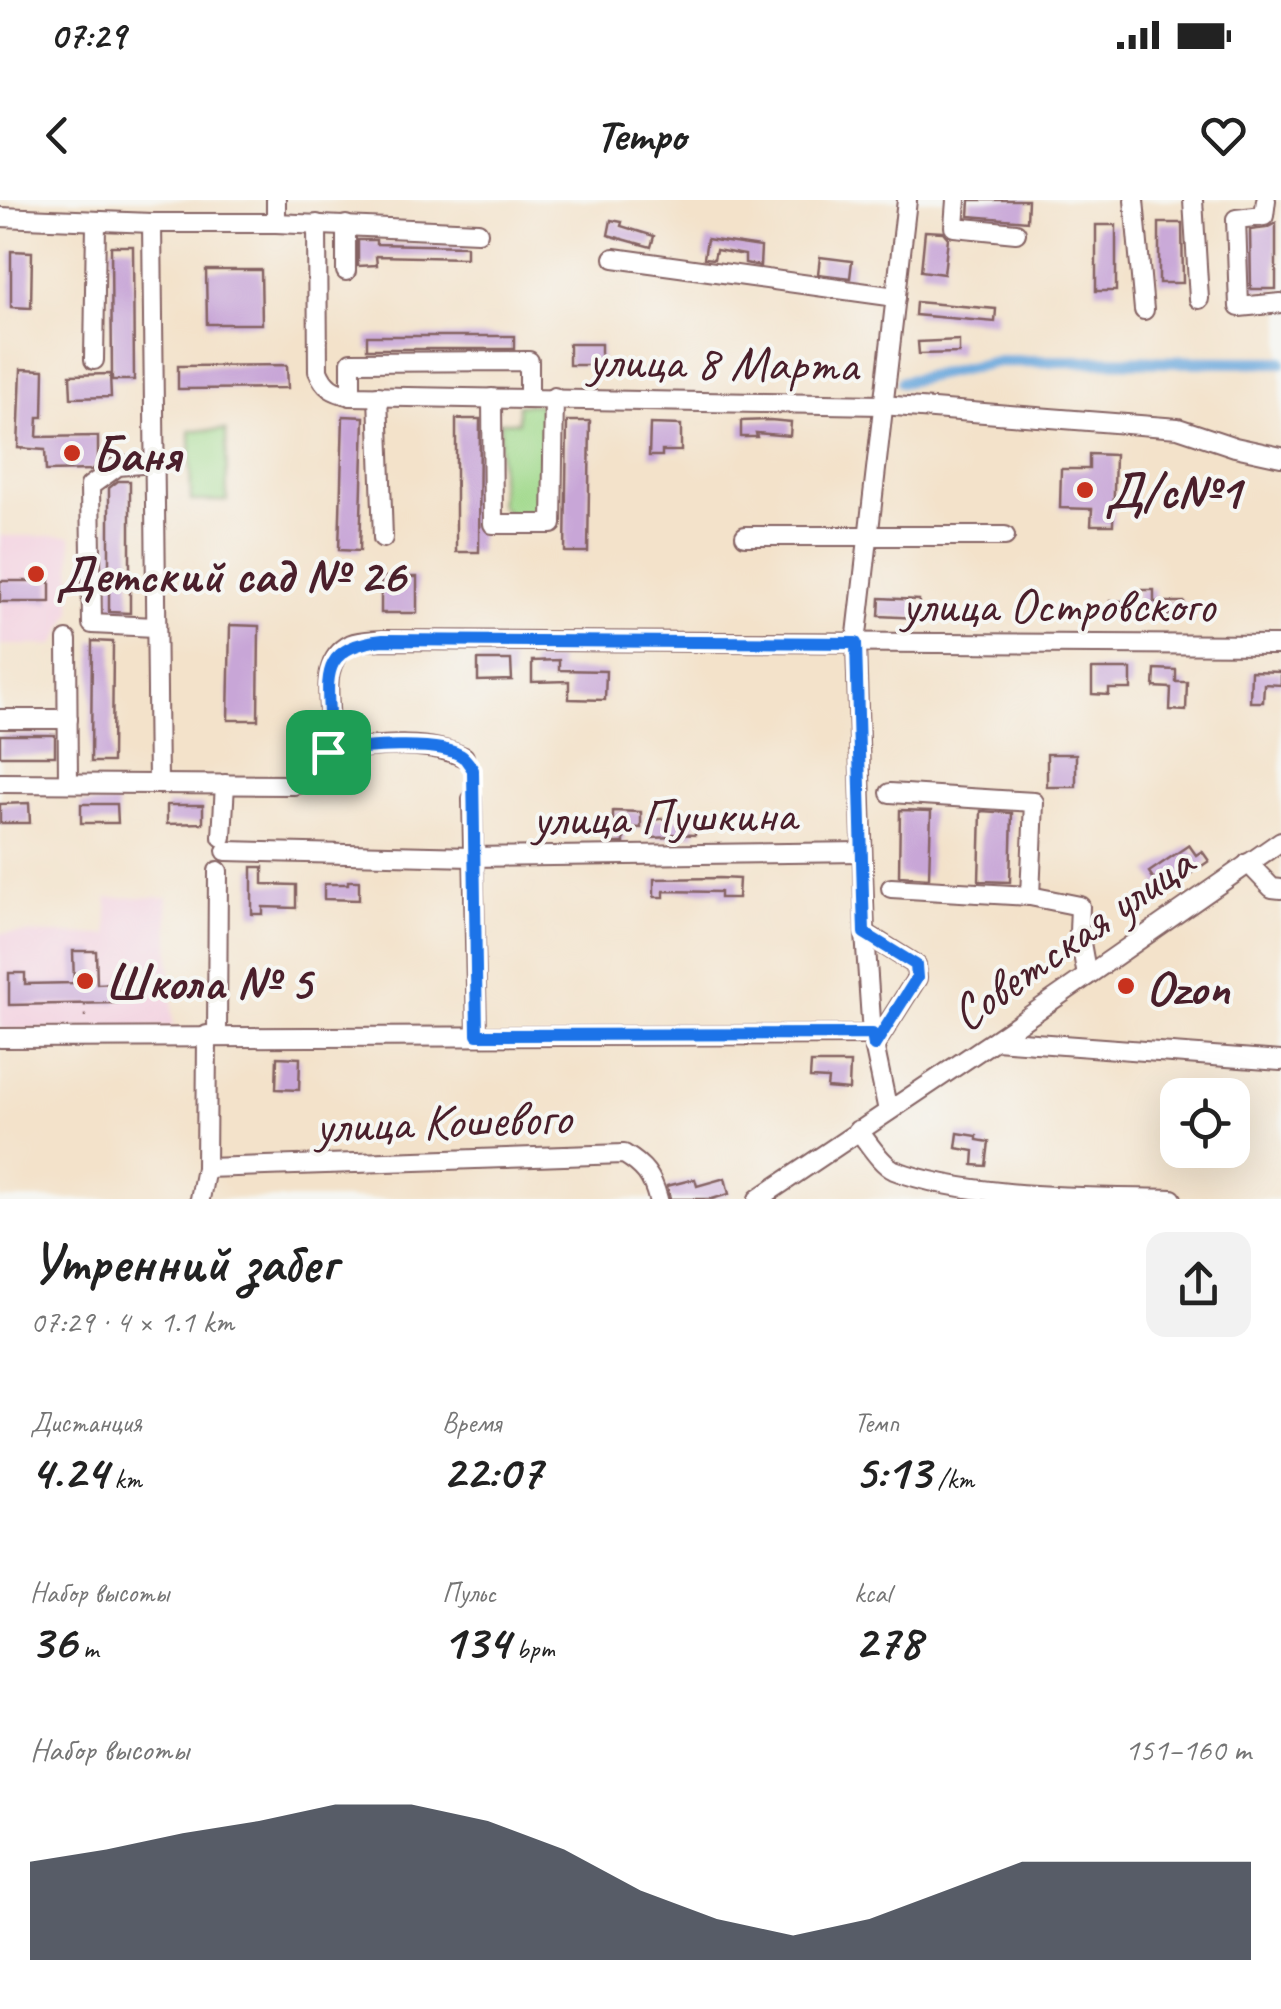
<!DOCTYPE html>
<html lang="ru">
<meta charset="utf-8">
<style>
body{margin:0;font-family:Caveat,sans-serif;background:#f2f2f2;color:#222;height:100vh;display:flex;flex-direction:column;font-size:38px;white-space:nowrap}
*{box-sizing:border-box;margin:0}
p{font-size:32px;color:#767676}
.icon{flex:none;width:55px;height:55px;fill:none;stroke:currentColor;stroke-width:2;stroke-linecap:round;stroke-linejoin:round}
.map{position:relative;height:999px;overflow:hidden}
.drawer{display:flex;flex-direction:column;background:#fff;flex:1}
.drawer>*{flex:none}
.buttons{position:absolute;left:1160px;top:878px;display:grid;gap:20px}
.buttons a{display:grid;place-items:center;width:90px;height:90px;border-radius:20px;background:#fff;box-shadow:0 10px 40px #0002;font-size:50px}
.pin{position:absolute;display:grid;place-items:center;width:85px;height:85px;color:#fff;margin:-42px;border-radius:20px;box-shadow:0 5px 15px #0006}
.round{display:grid;place-items:center;flex:none;width:105px;height:105px;border-radius:20px;background:#f2f2f2}
.head{display:flex;align-items:center;justify-content:space-between;height:170px;padding:0 30px}
h1{font-size:55px;font-weight:800;line-height:75px}
.figures{display:grid;grid-template-columns:repeat(3,1fr);gap:15px;height:170px;padding:10px 30px}
.figures div{display:grid;align-content:center}
.figures b{font-size:50px;font-weight:800}
.figures small{font-size:28px;font-weight:400}
.figures p{font-size:28px}
.chart{height:280px;padding:20px 30px}
.chart p{display:flex;justify-content:space-between}
.chart svg{width:100%;height:180px;margin-top:10px;fill:#111827;opacity:.7}
.status{display:flex;justify-content:space-between;align-items:center;height:70px;padding:0 50px;background:#fff;direction:ltr}
.status svg{height:28px;fill:currentColor}
header{display:flex;justify-content:space-between;align-items:center;height:130px;padding:0 30px;background:#fff;font-size:45px;font-weight:800}
.map>svg:first-child{display:block}
.built{fill:#f3cfdf}
.green{fill:#a1d98c;stroke:#767c5c;stroke-width:2.5}
.lines{fill:none;stroke-linecap:round;stroke-linejoin:round}
.canal{stroke:#6ba7dc;stroke-width:12}
.building{fill:#c8a6d7}
.minor-casing{stroke:#856363;stroke-width:22}
.path{stroke:#856363;stroke-width:2.5;stroke-dasharray:2.5 8;stroke-linecap:butt}
.minor{stroke:#fff;stroke-width:18}
.route-casing{stroke:#fff;stroke-width:20}
.route{stroke:#1a73e8;stroke-width:12}
.poi-dot{fill:#c8321e;stroke:#f6f6f2;stroke-width:4}
.labels{text-anchor:middle;stroke-width:8;stroke-linejoin:round;paint-order:stroke}
.street-label{font-size:50px;fill:#4a1f2b;stroke:#f6f6f2}
.poi-label{font-size:50px;font-weight:bold;fill:#4a1f2b;stroke:#f6f6f2;text-anchor:start}
</style>
<div class="status"><b>07:29</b><svg viewBox="0 0 49 12"><path d="M0 12V9h3v3zM5 12V6h3v6zM10 12V3h3v9zM15 12V0h3v12zM26 1h20v11H26zM47 4h2v5h-2z"/></svg></div>
<header><svg class="icon" aria-label="back" viewBox="0 0 24 24"><path d="M15 5l-7 7 7 7"/></svg>Tempo<svg class="icon" aria-label="heart" viewBox="0 0 24 24"><path d="M12 20l-8-8c-3-5 5-10 8-4 3-6 11-1 8 4z"/></svg></header>
<div class="map">
<svg width="1281" height="999" viewBox="0 0 1281 999">
<rect width="100%" height="100%" fill="#f6f6f2"/>
<filter id="ink" filterUnits="userSpaceOnUse"><feTurbulence type="fractalNoise" baseFrequency=".01" numOctaves="2"/><feDisplacementMap in="SourceGraphic" scale="20" xChannelSelector="R" yChannelSelector="G"/><feConvolveMatrix kernelMatrix="1 2 1 2 8 2 1 2 1" color-interpolation-filters="sRGB"/></filter>
<filter id="wash" filterUnits="userSpaceOnUse"><feTurbulence type="fractalNoise" baseFrequency=".0048" numOctaves="4" result="noise"/><feDisplacementMap in="SourceGraphic" scale="40" xChannelSelector="R" yChannelSelector="G"/><feGaussianBlur stdDeviation="2.25" result="paint"/><feColorMatrix in="noise" values="0 0 0 0 0 0 0 0 0 0 0 0 0 0 0 0 0 1.4 0 .05"/><feComposite in="paint" operator="in"/></filter>
<g filter="url(#wash)">
<rect width="100%" height="100%" fill="#f3e2ca"/>
<g class="built">
<polygon points="0,336 71,336 72,412 54,445 0,445"/>
<polygon points="167,697 173,827 0,830 0,733 108,735 107,698"/>
</g>
<g class="green">
<polygon points="537,204 547,215 546,310 540,315 511,316 500,305 500,222 518,222 518,205"/>
<polygon points="190,230 226,230 227,301 191,301"/>
</g>
<g class="lines">
<polyline class="canal" points="902,182 999,161 1281,162"/>
</g>
<g id="blocks">
<g class="building">
<polygon points="970,0 1028,0 1027,21 969,16"/>
<polygon points="611,20 622,22 621,26 654,36 651,47 608,35"/>
<polygon points="1159,23 1182,23 1183,83 1159,83"/>
<polygon points="1276,23 1276,89 1251,89 1250,30 1266,28"/>
<rect x="1096" y="25" width="20" height="66"/>
<polygon points="925,31 943,32 948,38 944,74 921,71"/>
<polygon points="707,39 761,47 760,66 745,63 745,55 716,50 714,59 704,58"/>
<polygon points="358,40 376,40 376,44 466,46 466,58 376,56 377,65 358,66"/>
<polygon points="111,46 133,46 134,180 112,180"/>
<polygon points="11,51 32,52 31,108 11,107"/>
<polygon points="820,57 852,61 850,78 818,74"/>
<polygon points="206,70 261,70 262,124 207,124"/>
<polygon points="916,102 996,109 995,122 915,115"/>
<rect x="367" y="136" width="147" height="13"/>
<polygon points="959,140 959,153 919,154 918,142"/>
<rect x="569" y="144" width="32" height="21"/>
<polygon points="287,165 288,188 178,189 178,166"/>
<polygon points="21,169 44,170 43,217 38,217 37,237 98,236 98,265 91,270 46,271 45,250 18,248"/>
<polygon points="110,174 111,197 71,198 70,175"/>
<polygon points="343,216 364,217 360,351 339,350"/>
<polygon points="456,219 480,219 479,352 456,352"/>
<polygon points="770,220 791,222 790,236 756,233 757,237 741,237 741,221"/>
<polygon points="567,221 590,221 588,352 565,352"/>
<polygon points="650,224 681,225 681,251 662,251 662,256 649,256"/>
<polygon points="1089,254 1115,255 1113,325 1091,325 1092,309 1060,308 1061,269 1089,269"/>
<polygon points="118,281 130,281 130,413 109,412 109,288"/>
<rect x="381" y="377" width="36" height="36"/>
<rect x="0" y="381" width="50" height="21"/>
<polygon points="1137,390 1154,390 1154,402 1184,402 1183,416 1110,412 1110,401 1137,401"/>
<polygon points="880,398 919,400 918,418 879,416"/>
<polygon points="230,425 259,426 258,520 228,520"/>
<polygon points="92,441 113,442 112,562 91,562"/>
<polygon points="478,460 511,460 512,480 478,481"/>
<polygon points="559,460 559,470 606,471 605,500 569,499 569,481 532,482 532,461"/>
<polygon points="1092,469 1131,469 1131,489 1109,489 1109,495 1092,494"/>
<polygon points="1155,469 1176,470 1176,482 1187,482 1186,511 1170,510 1171,488 1154,487"/>
<polygon points="1251,471 1281,472 1281,485 1264,484 1263,502 1250,502"/>
<rect x="0" y="535" width="55" height="21"/>
<rect x="1047" y="554" width="29" height="33"/>
<polygon points="29,603 30,623 0,623 0,604"/>
<polygon points="81,604 117,604 118,623 81,623"/>
<polygon points="167,605 203,605 203,623 167,624"/>
<polygon points="900,610 931,611 929,678 899,676"/>
<polygon points="613,611 641,612 641,628 624,627 624,643 613,643"/>
<polygon points="981,611 1012,613 1010,682 979,681"/>
<polygon points="670,618 695,621 695,635 671,634 672,637 652,638 650,620"/>
<polygon points="1189,645 1196,655 1202,651 1209,661 1163,693 1149,672"/>
<polygon points="252,667 263,667 263,684 296,685 296,708 263,707 263,714 252,714"/>
<polygon points="720,678 739,679 738,698 720,698 720,692 664,691 664,697 654,697 654,679"/>
<polygon points="348,681 359,681 359,700 324,699 324,684 348,684"/>
<polygon points="73,751 96,751 97,784 117,783 117,803 9,805 9,773 25,773 25,784 74,783"/>
<polygon points="277,857 300,858 299,890 276,889"/>
<polygon points="811,863 850,863 849,890 827,888 828,879 810,878"/>
<polygon points="958,933 977,936 977,940 989,942 986,966 973,965 974,951 956,948"/>
<polygon points="725,978 729,994 712,999 670,999 667,986 695,979 697,986"/>
</g>
</g>
</g>
<g filter="url(#ink)">
<use href="#blocks" fill-opacity="0" stroke="#856363" stroke-width="2.5"/>
<g class="lines">
<g class="minor-casing">
<g id="minor">
<polyline points="956,0 954,27 1016,33"/>
<polyline points="1134,0 1144,110"/>
<polyline points="1193,0 1199,99"/>
<polyline points="1266,0 1264,16 1236,19 1239,107 1281,103"/>
<polyline points="0,17 152,23 276,23 478,32"/>
<polyline points="152,23 158,584"/>
<polyline points="276,23 276,0"/>
<path d="M317,24L318,171C325,188 333,192 351,196L882,205L1178,228L1235,247L1281,257"/>
<polyline points="346,25 346,71"/>
<polyline points="614,58 896,97"/>
<polyline points="94,160 96,22"/>
<polyline points="351,196 351,162 529,161 529,198"/>
<polyline points="378,196 383,338"/>
<polyline points="492,198 493,324 552,324 554,197"/>
<polyline points="153,263 118,266 90,286 92,424 155,427"/>
<polyline points="745,336 1005,336"/>
<polyline points="67,440 68,583"/>
<polyline points="0,519 68,519"/>
<path d="M328,551C371,547 424,538 464,557"/>
<path d="M0,583L294,585C368,565 296,472 351,444C360,440 373,441 383,440L1281,445"/>
<polyline points="890,593 1034,602 1030,696"/>
<polyline points="472,599 477,835"/>
<polyline points="222,637 225,584"/>
<polyline points="226,651 472,657 862,652"/>
<polyline points="1248,663 1272,688 1281,689"/>
<polyline points="891,688 1030,696 1080,706 1079,732 1087,776"/>
<polyline points="865,733 916,765 917,778 874,846"/>
<polyline points="217,835 218,671"/>
<polyline points="0,838 872,835"/>
<polyline points="995,840 1281,861"/>
<polyline points="888,911 872,835 865,733 856,443 907,0"/>
<path d="M858,930C868,942 880,963 894,970C968,999 1090,997 1172,999"/>
<path d="M206,968L624,954C644,966 652,976 658,999"/>
<polyline points="200,999 206,968 207,835"/>
<polyline points="758,999 995,840 1281,641"/>
</g>
</g>
<polyline class="path" points="85,804 85,822"/>
<use href="#minor" class="minor"/>
</g>
</g>
<g class="lines" filter="url(#ink)">
<g class="route-casing">
<path id="route" d="M383,440L856,443L864,733L916,765L917,778L874,846L872,834L477,835L473,570C472,568 465,558 463,557C441,539 356,548 328,552C336,494 304,448 383,440Z"/>
</g>
<use href="#route" class="route"/>
</g>
<g class="poi-dot">
<circle cx="72" cy="253" r="10"/>
<circle cx="1085" cy="290" r="10"/>
<circle cx="36" cy="374" r="10"/>
<circle cx="85" cy="781" r="10"/>
<circle cx="1126" cy="786" r="10"/>
</g>
<g class="labels">
<g class="street-label">
<text transform="translate(723 161) rotate(1)" y="18">улица 8 Марта</text>
<text x="1058" y="422">улица Островского</text>
<text transform="translate(664 615) rotate(-1)" y="18">улица Пушкина</text>
<text transform="translate(1071 737) rotate(-35)" y="18">Советская улица</text>
<text transform="translate(443 920) rotate(-2)" y="18">улица Кошевого</text>
</g>
<g class="poi-label">
<text x="92" y="271">Баня</text>
<text x="1105" y="308">Д/с№1</text>
<text x="56" y="392">Детский сад № 26</text>
<text x="105" y="799">Школа № 5</text>
<text x="1146" y="804">Ozon</text>
</g>
</g>
</svg>
<div class="buttons">
<a><svg class="icon" aria-label="locate" viewBox="0 0 24 24"><circle cx="12" cy="12" r="6"/><path d="M12 2v4M12 18v4M2 12h4M18 12h4"/></svg></a>
</div>
<div class="pin" style="left:328px;top:552px;background:#1e9e55"><svg class="icon" aria-label="arrive" viewBox="0 0 24 24"><path d="M6 21V4h12l-3 4 3 4H6"/></svg></div>
</div>
<section class="drawer">
<div class="head"><div><h1>Утренний забег</h1><p>07:29 · 4 × 1.1 km</p></div><a class="round"><svg class="icon" aria-label="share" viewBox="0 0 24 24"><path d="M12 15V3M7 8l5-5 5 5M5 13v7h14v-7"/></svg></a></div>
<div class="figures">
<div><p>Дистанция</p><b>4.24<small> km</small></b></div>
<div><p>Время</p><b>22:07</b></div>
<div><p>Темп</p><b>5:13<small> /km</small></b></div>
</div>
<div class="figures">
<div><p>Набор высоты</p><b>36<small> m</small></b></div>
<div><p>Пульс</p><b>134<small> bpm</small></b></div>
<div><p>kcal</p><b>278</b></div>
</div>
<div class="chart"><p><span>Набор высоты</span>151–160 m</p>
<svg viewBox="0 0 160 44" preserveAspectRatio="none"><path d="M0 44V20L10 17L20 13L30 10L40 6L50 6L60 10L70 17L80 27L90 34L100 38L110 34L120 27L130 20L140 20L150 20L160 20V44z"/></svg>
</div>
</section>
